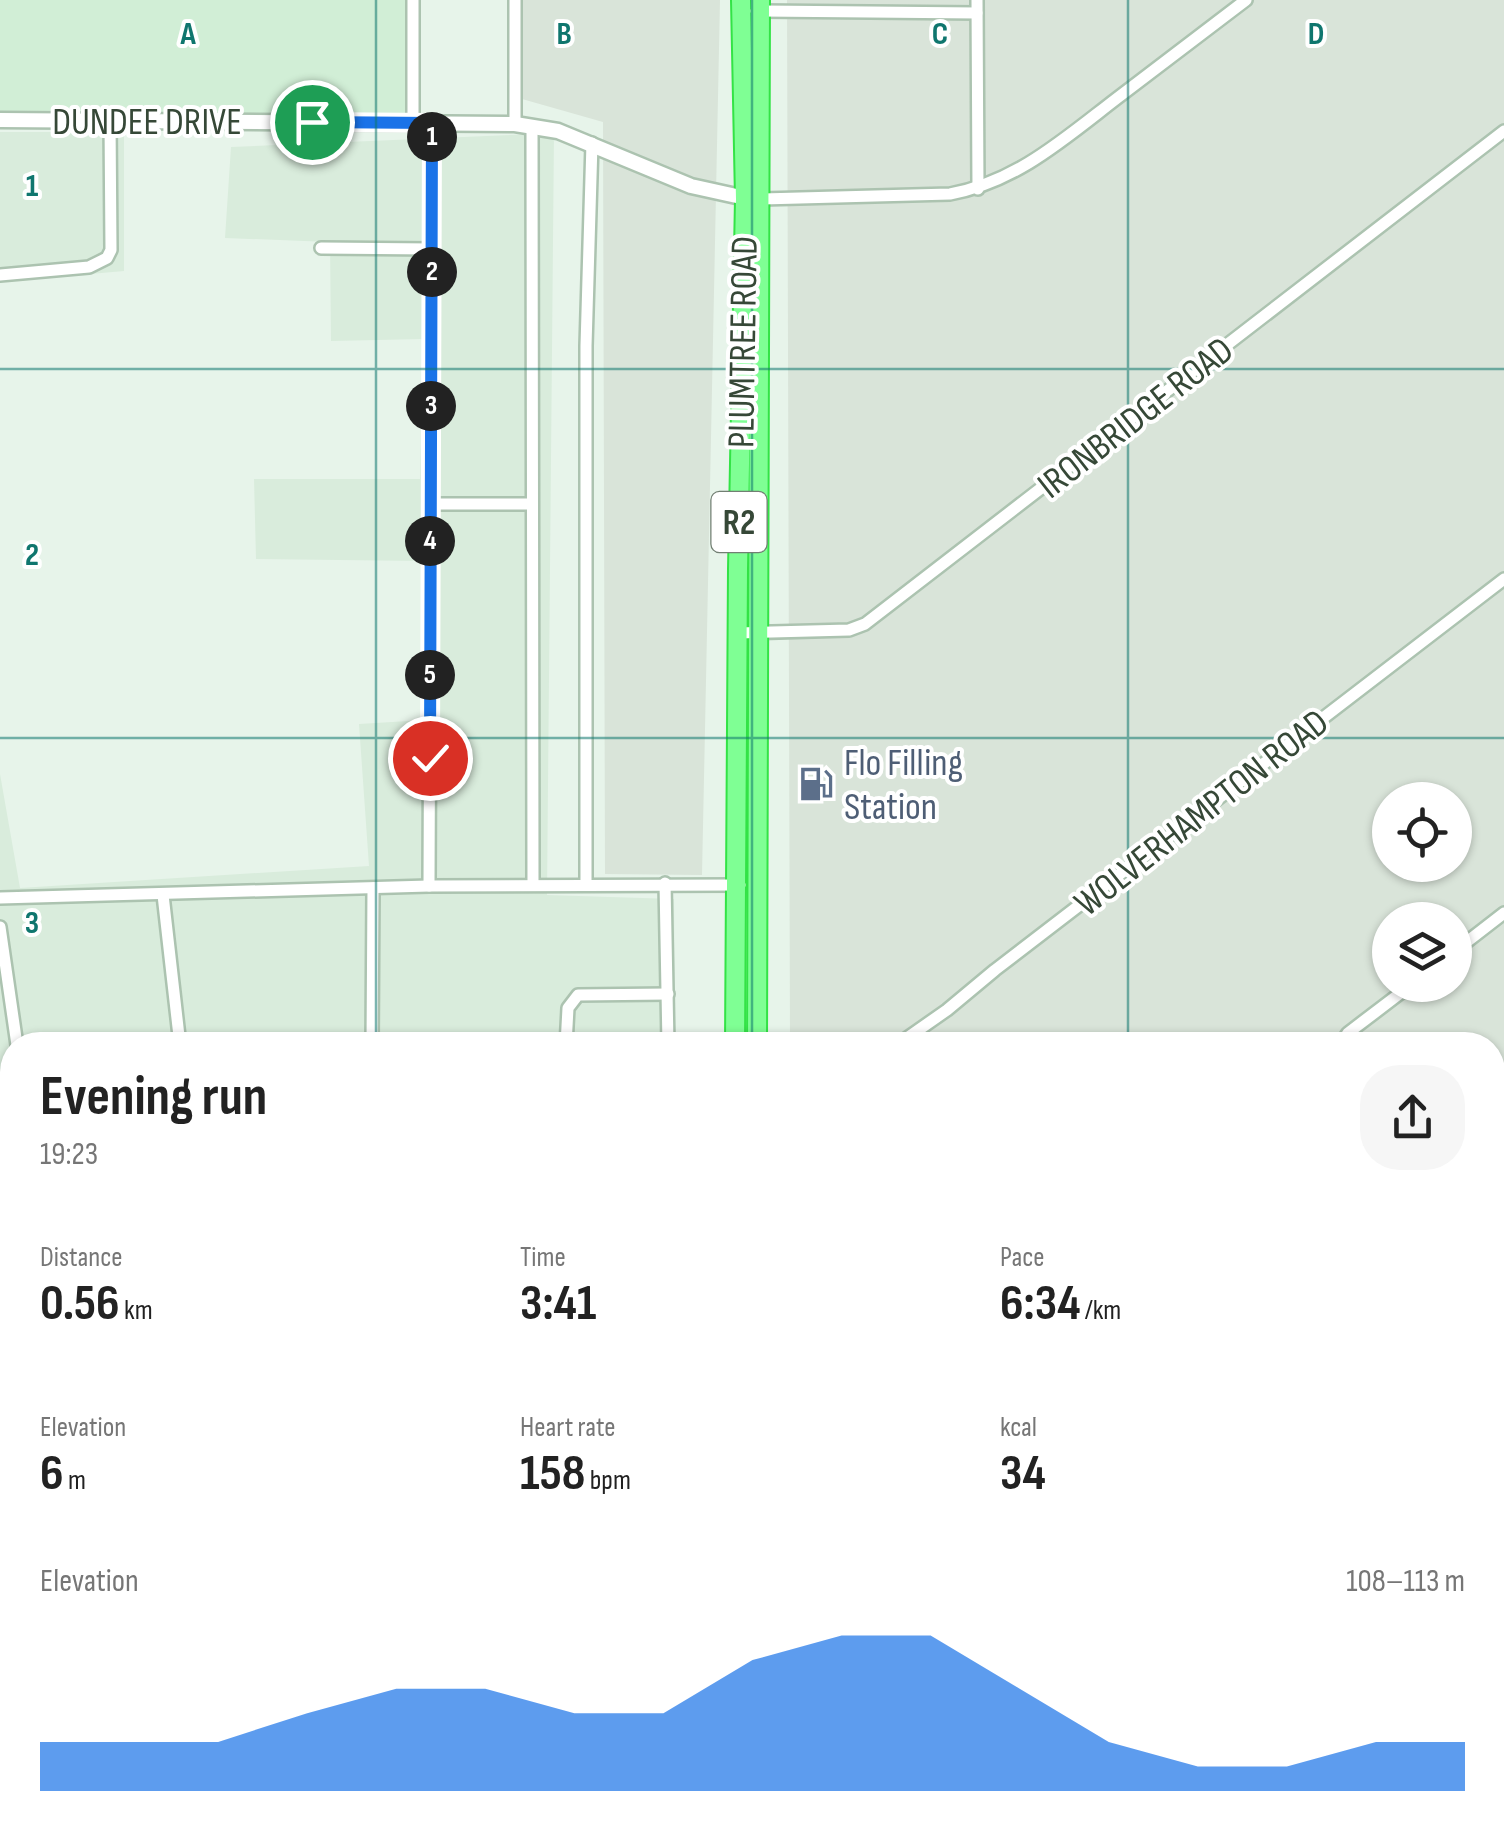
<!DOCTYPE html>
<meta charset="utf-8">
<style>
body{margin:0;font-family:"Sofia Sans Condensed",sans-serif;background:#f6f6f6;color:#222;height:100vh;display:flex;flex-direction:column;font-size:38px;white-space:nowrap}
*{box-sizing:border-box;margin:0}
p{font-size:32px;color:#767676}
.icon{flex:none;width:55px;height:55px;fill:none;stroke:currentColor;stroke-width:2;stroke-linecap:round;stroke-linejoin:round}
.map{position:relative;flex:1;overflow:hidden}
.panel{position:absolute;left:0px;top:1032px;width:1505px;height:812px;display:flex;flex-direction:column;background:#fff;border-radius:40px 40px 0 0;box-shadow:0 2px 8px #0004}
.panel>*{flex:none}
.fabs{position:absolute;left:1372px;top:782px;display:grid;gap:20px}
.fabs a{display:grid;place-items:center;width:100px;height:100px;border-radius:50%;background:#fff;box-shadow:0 2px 8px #0004;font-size:50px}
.pin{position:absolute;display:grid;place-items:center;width:85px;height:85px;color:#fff;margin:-42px;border:5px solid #fff;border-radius:50%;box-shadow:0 2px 10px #0007}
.km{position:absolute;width:50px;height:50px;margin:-25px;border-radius:50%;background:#222;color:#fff;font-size:28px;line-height:50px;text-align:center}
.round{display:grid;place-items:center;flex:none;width:105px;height:105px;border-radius:40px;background:#f6f6f6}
.overview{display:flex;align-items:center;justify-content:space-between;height:170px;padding:0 40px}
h1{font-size:55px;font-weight:700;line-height:75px}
.stats{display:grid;grid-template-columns:repeat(3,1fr);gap:15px;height:170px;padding:10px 40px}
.stats div{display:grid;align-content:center}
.stats b{font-size:50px;font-weight:700}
.stats small{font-size:28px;font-weight:400}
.stats p{font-size:28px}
.chart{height:280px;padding:20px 40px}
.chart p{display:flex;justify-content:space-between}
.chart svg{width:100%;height:180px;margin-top:10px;fill:#1a73e8;opacity:.7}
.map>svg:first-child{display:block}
.residential{fill:#d9ecdc}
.industrial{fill:#d9e4d9;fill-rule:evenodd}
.education{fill:#d1eed6}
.medical{fill:#e5f5da}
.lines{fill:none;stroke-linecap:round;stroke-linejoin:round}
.minor-casing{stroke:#acc3b0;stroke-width:16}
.tertiary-casing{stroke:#acc3b0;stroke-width:19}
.trunk-casing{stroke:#33e346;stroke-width:22}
.minor{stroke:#fff;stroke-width:11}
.tertiary{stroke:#fff;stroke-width:14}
.trunk{stroke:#7fff94;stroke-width:18}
.route-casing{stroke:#fff;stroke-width:20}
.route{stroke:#1a73e8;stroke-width:12}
.grid{fill:none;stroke:#0f766e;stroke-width:2.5;stroke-opacity:0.55}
.labels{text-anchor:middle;stroke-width:8;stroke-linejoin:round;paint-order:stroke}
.shield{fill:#fff;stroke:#727f73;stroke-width:2.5}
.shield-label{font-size:35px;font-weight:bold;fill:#364837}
.street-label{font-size:38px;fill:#364837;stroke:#fff}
.service-label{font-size:38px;fill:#4e5e75;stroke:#fff;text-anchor:start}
.grid-label{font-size:32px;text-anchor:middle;font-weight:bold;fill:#0f766e;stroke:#fff;stroke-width:8;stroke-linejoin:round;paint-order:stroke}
</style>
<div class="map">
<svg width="1504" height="1844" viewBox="0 0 1504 1844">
<rect width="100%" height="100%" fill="#e7f4ea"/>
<g class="residential">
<polygon points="0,132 124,132 124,271 0,282"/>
<polygon points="554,133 547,895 674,899 675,1045 12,1045 12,1282 0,1275 0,774 20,888 369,866 359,724 425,720 422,561 256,559 254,479 420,479 424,339 331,341 330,242 225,238 231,147"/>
</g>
<g class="industrial">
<polygon points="521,0 720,0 702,875 605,874 603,122 522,99"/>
<path d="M787,0H1504V1155L1493,1154L1492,1045H790ZM1390,800H1455V865H1390ZM1390,920H1455V985H1390Z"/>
<polygon points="1504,1526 1504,1844 755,1844 756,1832 1492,1832 1492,1527"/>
<polygon points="425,1832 700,1833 699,1844 419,1844"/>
</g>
<polygon class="education" points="0,0 409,0 409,117 0,112"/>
<polygon class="medical" points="0,1619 12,1630 12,1832 250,1832 264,1844 0,1844"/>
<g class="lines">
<g class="minor-casing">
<g id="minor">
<polyline points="413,0 413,123"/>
<polyline points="977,0 978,189"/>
<polyline points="756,11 977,13"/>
<polyline points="515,124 515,0"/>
<polyline points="532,126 533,885"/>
<path d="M761,199L950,194C1016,182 1064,139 1116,99C1160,66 1203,33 1246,0"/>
<polyline points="321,248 432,249"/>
<polyline points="0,275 89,267 107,258 111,250 110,120"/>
<polyline points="431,504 531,504"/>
<polyline points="739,633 849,630 865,624 1504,131"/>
<polyline points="586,883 586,346 592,143"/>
<polyline points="665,883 668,1045"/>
<polyline points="429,886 432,123"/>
<polyline points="163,895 180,1045"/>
<polyline points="0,898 429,886 740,885"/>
<polyline points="0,927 17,1045"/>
<polyline points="1455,951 1504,913"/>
<polyline points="372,1045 373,888"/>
<polyline points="566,1045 568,1008 578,995 668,994"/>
<polyline points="897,1045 947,1010 995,970 1504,579"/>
<polyline points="1340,1045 1348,1033 1411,985"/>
<polyline points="0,1111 12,1111"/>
<polyline points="1492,1149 1504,1149"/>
<polyline points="1213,1832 1213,1844"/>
<polyline points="564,1844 566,1832"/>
<polyline points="944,1844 944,1832"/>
<polyline points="1334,1844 1334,1832"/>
</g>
</g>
<g class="tertiary-casing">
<g id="tertiary">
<polyline points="0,120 515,124 558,131 691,186 750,199"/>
<polyline points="0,1276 12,1283"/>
</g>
</g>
<g class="trunk-casing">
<g id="trunk">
<polyline points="735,1045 738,569 745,199 741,0"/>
<polyline points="757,1045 760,0"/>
<polyline points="719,1844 720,1832"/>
<polyline points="736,1844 737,1832"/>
</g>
</g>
<use href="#minor" class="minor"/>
<use href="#tertiary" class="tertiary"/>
<use href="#trunk" class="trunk"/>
</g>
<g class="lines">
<g class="route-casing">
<polyline id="route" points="312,122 432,123 430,758"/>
</g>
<use href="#route" class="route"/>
</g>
<path class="grid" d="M376,0V1045M752,0V1045M1128,0V1045M0,369H1504M0,738H1504M0,1106H12M1492,1106H1504M0,1475H12M1492,1475H1504M376,1832V1844M752,1832V1844M1128,1832V1844"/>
<defs>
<g id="fuel-bare" transform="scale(2.7)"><path d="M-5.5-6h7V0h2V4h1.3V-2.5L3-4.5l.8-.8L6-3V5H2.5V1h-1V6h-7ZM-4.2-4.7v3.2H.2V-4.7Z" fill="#5c6f8a" stroke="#fff" stroke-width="2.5" paint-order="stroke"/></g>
</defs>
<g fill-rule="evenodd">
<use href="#fuel-bare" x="816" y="784"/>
</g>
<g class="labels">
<rect class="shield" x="711.5" y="492" width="55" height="60" rx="8"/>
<g class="shield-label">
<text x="739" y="534">R2</text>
</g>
<g class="street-label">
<text x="147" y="134">DUNDEE DRIVE</text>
<text transform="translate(742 342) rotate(-89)" y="13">PLUMTREE ROAD</text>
<text transform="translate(1135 417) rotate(-38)" y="13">IRONBRIDGE ROAD</text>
<text transform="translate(1201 812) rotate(-38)" y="13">WOLVERHAMPTON ROAD</text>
</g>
<g class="service-label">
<text x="844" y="775">Flo Filling<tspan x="844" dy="44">Station</tspan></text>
</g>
</g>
<g class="grid-label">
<text x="188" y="44">A</text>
<text x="564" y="44">B</text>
<text x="940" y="44">C</text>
<text x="1316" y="44">D</text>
<text x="32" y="196">1</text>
<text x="32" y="565">2</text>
<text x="32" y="933">3</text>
</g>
</svg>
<div class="fabs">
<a><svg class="icon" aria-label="locate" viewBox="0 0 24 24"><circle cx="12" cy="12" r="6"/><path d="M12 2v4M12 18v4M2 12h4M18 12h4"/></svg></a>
<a><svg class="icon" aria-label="layers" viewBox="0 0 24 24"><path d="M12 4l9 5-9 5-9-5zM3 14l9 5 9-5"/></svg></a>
</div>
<div class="pin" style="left:312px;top:122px;background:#1e9e55"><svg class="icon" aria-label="arrive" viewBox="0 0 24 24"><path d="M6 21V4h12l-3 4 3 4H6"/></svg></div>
<div class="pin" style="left:430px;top:758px;background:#d93025"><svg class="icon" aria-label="check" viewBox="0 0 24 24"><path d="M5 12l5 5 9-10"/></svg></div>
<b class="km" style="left:432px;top:137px">1</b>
<b class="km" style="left:432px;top:272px">2</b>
<b class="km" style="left:431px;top:406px">3</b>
<b class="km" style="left:430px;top:541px">4</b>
<b class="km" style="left:430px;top:675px">5</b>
<section class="panel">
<div class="overview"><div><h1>Evening run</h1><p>19:23</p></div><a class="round"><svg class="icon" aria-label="share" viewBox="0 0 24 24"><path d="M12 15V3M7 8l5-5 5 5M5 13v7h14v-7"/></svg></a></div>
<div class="stats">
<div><p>Distance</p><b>0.56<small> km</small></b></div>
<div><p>Time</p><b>3:41</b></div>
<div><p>Pace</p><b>6:34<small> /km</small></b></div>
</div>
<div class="stats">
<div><p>Elevation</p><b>6<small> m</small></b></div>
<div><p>Heart rate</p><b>158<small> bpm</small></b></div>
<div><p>kcal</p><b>34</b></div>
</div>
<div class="chart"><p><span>Elevation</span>108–113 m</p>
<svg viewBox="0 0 160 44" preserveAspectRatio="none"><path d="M0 44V32L10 32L20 32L30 25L40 19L50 19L60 25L70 25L80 12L90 6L100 6L110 19L120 32L130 38L140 38L150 32L160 32V44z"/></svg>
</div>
</section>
</div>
